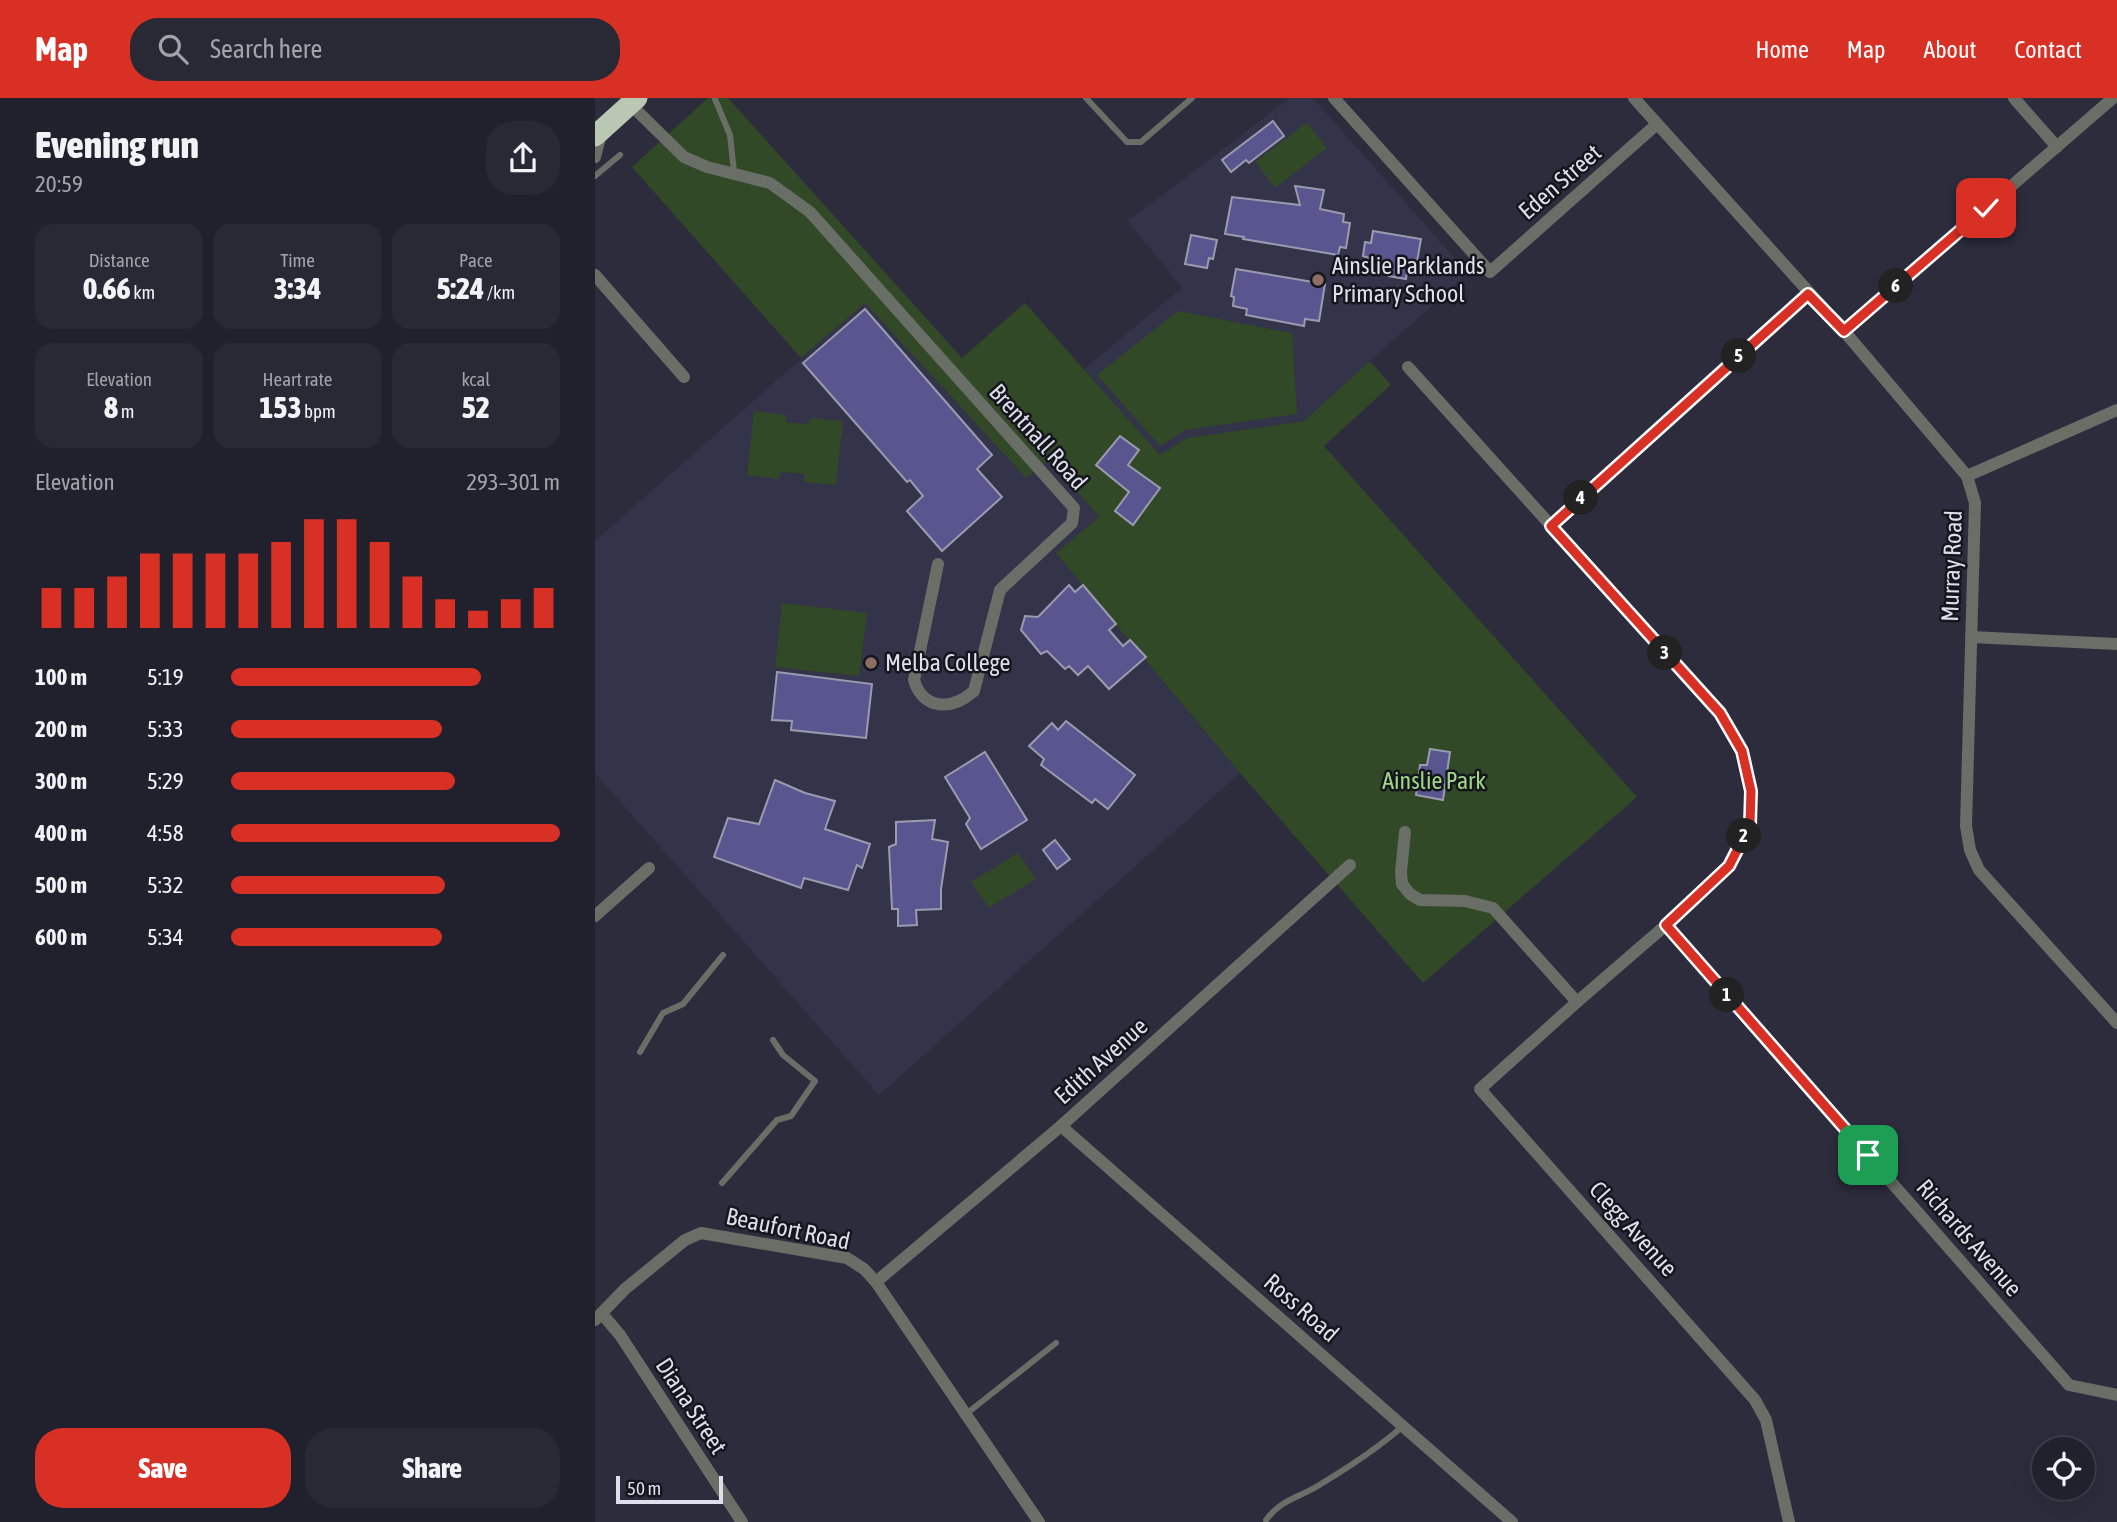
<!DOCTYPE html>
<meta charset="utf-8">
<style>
body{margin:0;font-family:"Asap Condensed",sans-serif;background:#292936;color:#f1f3f6;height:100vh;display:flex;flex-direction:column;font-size:26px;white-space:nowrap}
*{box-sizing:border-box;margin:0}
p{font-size:23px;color:#a2a3aa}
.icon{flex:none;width:38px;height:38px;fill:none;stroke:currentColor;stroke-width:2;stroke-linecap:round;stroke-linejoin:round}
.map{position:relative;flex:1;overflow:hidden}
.side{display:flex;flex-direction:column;background:#21212e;width:595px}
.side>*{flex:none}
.tools{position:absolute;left:1437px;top:1339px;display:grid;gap:14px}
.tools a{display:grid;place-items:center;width:63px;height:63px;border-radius:50%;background:#21212e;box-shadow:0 7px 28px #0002,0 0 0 2px #3e3e4a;font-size:35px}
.scale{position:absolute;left:21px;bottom:18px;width:107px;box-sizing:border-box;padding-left:7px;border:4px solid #dfdfeb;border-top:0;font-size:19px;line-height:24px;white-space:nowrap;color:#dfdfeb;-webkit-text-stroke:5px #15151d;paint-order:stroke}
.pin{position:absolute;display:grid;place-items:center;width:60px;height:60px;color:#fff;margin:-30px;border-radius:14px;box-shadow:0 4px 10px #0006}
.km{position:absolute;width:35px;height:35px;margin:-18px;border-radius:50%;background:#222;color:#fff;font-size:19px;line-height:35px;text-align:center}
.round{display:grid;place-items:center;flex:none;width:74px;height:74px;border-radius:28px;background:#292936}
.summary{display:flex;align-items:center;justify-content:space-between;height:119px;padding:0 35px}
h1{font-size:38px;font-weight:800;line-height:52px}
.stats{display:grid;grid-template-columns:repeat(3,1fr);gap:10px;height:119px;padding:7px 35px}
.stats div{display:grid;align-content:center;border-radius:18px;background:#292936;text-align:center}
.stats b{font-size:30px;font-weight:800}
.stats small{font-size:19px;font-weight:400}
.stats p{font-size:19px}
.chart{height:196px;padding:14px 35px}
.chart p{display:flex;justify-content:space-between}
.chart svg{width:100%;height:126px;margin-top:7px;stroke:#d93025;stroke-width:6}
.primary-button{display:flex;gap:14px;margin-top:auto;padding:14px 35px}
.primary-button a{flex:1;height:80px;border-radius:28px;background:#d93025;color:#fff;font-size:28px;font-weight:800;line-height:80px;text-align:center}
.primary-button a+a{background:#292936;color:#f1f3f6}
ul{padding:0 35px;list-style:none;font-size:23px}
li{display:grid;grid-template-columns:112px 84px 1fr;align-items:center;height:52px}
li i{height:18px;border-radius:9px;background:#d93025}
header{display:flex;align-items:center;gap:42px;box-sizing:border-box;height:98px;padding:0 35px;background:#d93025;color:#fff}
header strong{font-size:33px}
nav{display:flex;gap:38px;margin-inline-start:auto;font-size:24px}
.search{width:490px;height:63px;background:#292936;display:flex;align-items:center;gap:18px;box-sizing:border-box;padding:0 24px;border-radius:28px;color:#a2a3aa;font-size:26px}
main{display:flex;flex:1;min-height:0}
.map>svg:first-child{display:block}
.built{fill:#33334a}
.green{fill:#324927}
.building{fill:#59558f;stroke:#9b9bb0;stroke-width:2}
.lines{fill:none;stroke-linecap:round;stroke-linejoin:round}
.lane{stroke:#696e66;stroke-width:6}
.street{stroke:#696e66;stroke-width:12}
.highway{stroke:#bac7b3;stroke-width:21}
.route-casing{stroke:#fff;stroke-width:14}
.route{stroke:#d93025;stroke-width:9}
.education-dot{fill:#8d6e63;stroke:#15151d;stroke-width:2.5}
.labels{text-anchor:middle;stroke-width:5;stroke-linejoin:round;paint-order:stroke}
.street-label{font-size:24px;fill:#dfdfeb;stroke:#15151d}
.poi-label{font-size:24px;fill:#dfdfeb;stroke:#15151d;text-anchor:start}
.park-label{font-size:24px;fill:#9fd684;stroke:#15151d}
</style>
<header>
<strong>Map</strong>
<div class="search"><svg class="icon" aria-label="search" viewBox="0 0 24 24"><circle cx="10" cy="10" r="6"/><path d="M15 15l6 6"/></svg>Search here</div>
<nav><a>Home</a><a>Map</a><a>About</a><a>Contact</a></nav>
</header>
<main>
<section class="side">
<div class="summary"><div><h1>Evening run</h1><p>20:59</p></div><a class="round"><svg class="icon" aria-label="share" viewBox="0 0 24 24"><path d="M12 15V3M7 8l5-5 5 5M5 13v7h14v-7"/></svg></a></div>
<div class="stats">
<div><p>Distance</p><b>0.66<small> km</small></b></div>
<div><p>Time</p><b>3:34</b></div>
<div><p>Pace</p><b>5:24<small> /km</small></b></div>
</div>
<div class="stats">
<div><p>Elevation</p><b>8<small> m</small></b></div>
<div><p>Heart rate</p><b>153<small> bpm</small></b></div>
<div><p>kcal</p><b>52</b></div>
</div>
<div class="chart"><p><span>Elevation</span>293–301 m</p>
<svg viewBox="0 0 160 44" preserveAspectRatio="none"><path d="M5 44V30M15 44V30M25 44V26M35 44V18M45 44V18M55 44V18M65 44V18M75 44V14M85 44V6M95 44V6M105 44V14M115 44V26M125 44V34M135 44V38M145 44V34M155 44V30"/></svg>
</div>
<ul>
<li><b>100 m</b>5:19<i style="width:76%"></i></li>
<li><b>200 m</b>5:33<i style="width:64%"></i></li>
<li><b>300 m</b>5:29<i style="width:68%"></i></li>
<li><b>400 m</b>4:58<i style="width:100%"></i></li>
<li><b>500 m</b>5:32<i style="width:65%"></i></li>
<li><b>600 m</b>5:34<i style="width:64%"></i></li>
</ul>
<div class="primary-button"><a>Save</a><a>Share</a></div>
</section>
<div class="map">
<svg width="1522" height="1424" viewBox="0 0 1522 1424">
<rect width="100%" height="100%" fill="#2c2c3d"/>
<g class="built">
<polygon points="695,0 718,0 873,175 709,323 592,340 565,357 489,271 587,190 533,123"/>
<polygon points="270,204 431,380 455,361 504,419 462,456 645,675 284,997 0,675 0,443"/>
</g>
<g class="green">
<polygon points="113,0 133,0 367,260 430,205 565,357 592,340 709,323 775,263 796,287 729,348 1042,699 828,885 645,675 461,455 504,419 455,361 431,380 270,205 206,260 37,69"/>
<polygon points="712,24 732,50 680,90 660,64"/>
<polygon points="583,213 697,235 702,316 590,332 565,348 502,277"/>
<polygon points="159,313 191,317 191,324 214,326 215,320 248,323 241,387 209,384 209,376 186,374 184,381 152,377"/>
<polygon points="187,505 272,515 264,578 180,569"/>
<polygon points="423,755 441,781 394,810 376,784"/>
</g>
<g class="building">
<polygon points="678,23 689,38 654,65 651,62 636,74 627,62"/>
<polygon points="700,88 729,92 725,111 749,116 748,124 755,125 751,150 745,149 743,157 648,141 649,139 630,136 637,99 705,107"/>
<polygon points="778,133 826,141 820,175 812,174 811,181 793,178 795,169 773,165 774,160 768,158 770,144 776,145"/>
<polygon points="596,137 622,142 618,161 614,160 612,170 590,166"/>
<polygon points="641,171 730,186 724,223 710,221 709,228 651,217 652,211 638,208 639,199 636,198"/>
<polygon points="270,211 397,357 382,371 407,399 347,453 312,413 328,398 315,382 312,384 208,265"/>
<polygon points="525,338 544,352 533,367 565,390 538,427 520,413 534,394 501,367"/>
<polygon points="474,487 480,494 488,487 521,526 514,532 528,548 535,542 551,559 514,591 493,568 483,577 474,568 470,571 452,553 446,556 426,532 430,518 443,519"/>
<polygon points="182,574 277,586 271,640 196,632 197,623 177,622"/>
<polygon points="471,623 540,677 513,711 500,701 497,705 446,667 449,661 434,648 457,625 463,632"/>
<polygon points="835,651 855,654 848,702 821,697 825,667 832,667"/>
<polygon points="390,654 432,722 386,751 371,726 375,720 350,679"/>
<polygon points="180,682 210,695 240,703 230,731 275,746 267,770 262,767 253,792 209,780 206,790 119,759 133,720 164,726"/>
<polygon points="340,722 337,741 353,744 346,791 346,811 321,812 322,827 303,828 303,811 297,811 294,749 301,746 301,724"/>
<polygon points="460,742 475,761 462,771 448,752"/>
</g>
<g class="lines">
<g class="lane">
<polyline points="491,0 532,44 546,44 597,0"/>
<polyline points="120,1 135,37 139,74"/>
<polyline points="0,78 25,57"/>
<polyline points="45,954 68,915 88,906 128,857"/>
<polyline points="127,1085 182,1022 196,1018 220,983 188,957 178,942"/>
<polyline points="371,1316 461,1245"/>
<path d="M671,1422C686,1402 700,1401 721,1389C751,1371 781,1352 808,1328"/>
</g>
<g class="street">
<polyline points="739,0 895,174 1062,26"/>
<polyline points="1039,0 1249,233 1372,378 1380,405 1371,728 1375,752 1384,772 1522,925"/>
<polyline points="1419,0 1462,49"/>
<path d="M35,6L89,59L112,69L175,85L215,114L479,410L477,425L405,492L379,593C358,612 328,613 319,582L343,466"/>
<polyline points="0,59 7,32"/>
<polyline points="0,177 89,279"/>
<polyline points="1249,233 1518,0"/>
<polyline points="1372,378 1522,312"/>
<polyline points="956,427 1213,196"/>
<polyline points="1376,539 1522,546"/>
<polyline points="810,734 806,774 807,786 815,796 825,802 870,803 898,810 982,904 1071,827 1134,768 1155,727 1156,693 1147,653 1125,615 813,269"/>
<polyline points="0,818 54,770"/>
<polyline points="1071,827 1474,1287 1522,1297"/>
<polyline points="982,904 885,991 1160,1302 1171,1322 1194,1424"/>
<polyline points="466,1028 917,1424"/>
<polyline points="281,1184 466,1028 755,767"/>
<polyline points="8,1217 25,1237 147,1424"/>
<polyline points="0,1222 30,1191 90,1142 106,1135 252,1160 269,1171 281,1184 444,1424"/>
</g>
<polyline class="highway" points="0,38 42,0"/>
</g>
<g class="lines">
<g class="route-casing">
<polyline id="route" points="1273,1057 1071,827 1134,768 1155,727 1156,693 1147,653 1125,615 956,428 1213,196 1249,233 1391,110"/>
</g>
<use href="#route" class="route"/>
</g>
<g class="education-dot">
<circle cx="723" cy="182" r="7"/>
<circle cx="276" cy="565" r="7"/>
</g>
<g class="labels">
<g class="street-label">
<text transform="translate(965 84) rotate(-41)" y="8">Eden Street</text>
<text transform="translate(443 339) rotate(48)" y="8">Brentnall Road</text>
<text transform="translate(1357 468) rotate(-88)" y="8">Murray Road</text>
<text transform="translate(506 963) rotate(-42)" y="8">Edith Avenue</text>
<text transform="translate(193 1131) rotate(12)" y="8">Beaufort Road</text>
<text transform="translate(1038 1131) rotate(48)" y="8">Clegg Avenue</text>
<text transform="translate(1374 1140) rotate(49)" y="8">Richards Avenue</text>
<text transform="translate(706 1210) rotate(41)" y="8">Ross Road</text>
<text transform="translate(96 1308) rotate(57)" y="8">Diana Street</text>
</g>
<g class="poi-label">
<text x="737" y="176">Ainslie Parklands<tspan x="737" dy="28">Primary School</tspan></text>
<text x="290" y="573">Melba College</text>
</g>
<g class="park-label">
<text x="839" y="691">Ainslie Park</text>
</g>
</g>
</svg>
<div class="tools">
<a><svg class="icon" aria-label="locate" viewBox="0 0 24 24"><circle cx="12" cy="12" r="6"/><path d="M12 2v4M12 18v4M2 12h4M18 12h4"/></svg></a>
</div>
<div class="scale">50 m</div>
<div class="pin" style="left:1273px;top:1057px;background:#1e9e55"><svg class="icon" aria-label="arrive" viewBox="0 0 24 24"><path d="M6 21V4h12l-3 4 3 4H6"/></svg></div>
<div class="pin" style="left:1391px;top:110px;background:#d93025"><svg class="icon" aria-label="check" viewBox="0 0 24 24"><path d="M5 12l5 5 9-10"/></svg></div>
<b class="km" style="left:1132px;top:897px">1</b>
<b class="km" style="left:1149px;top:738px">2</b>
<b class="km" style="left:1070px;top:555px">3</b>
<b class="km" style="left:986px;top:400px">4</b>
<b class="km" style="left:1144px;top:258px">5</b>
<b class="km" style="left:1301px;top:188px">6</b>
</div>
</main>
